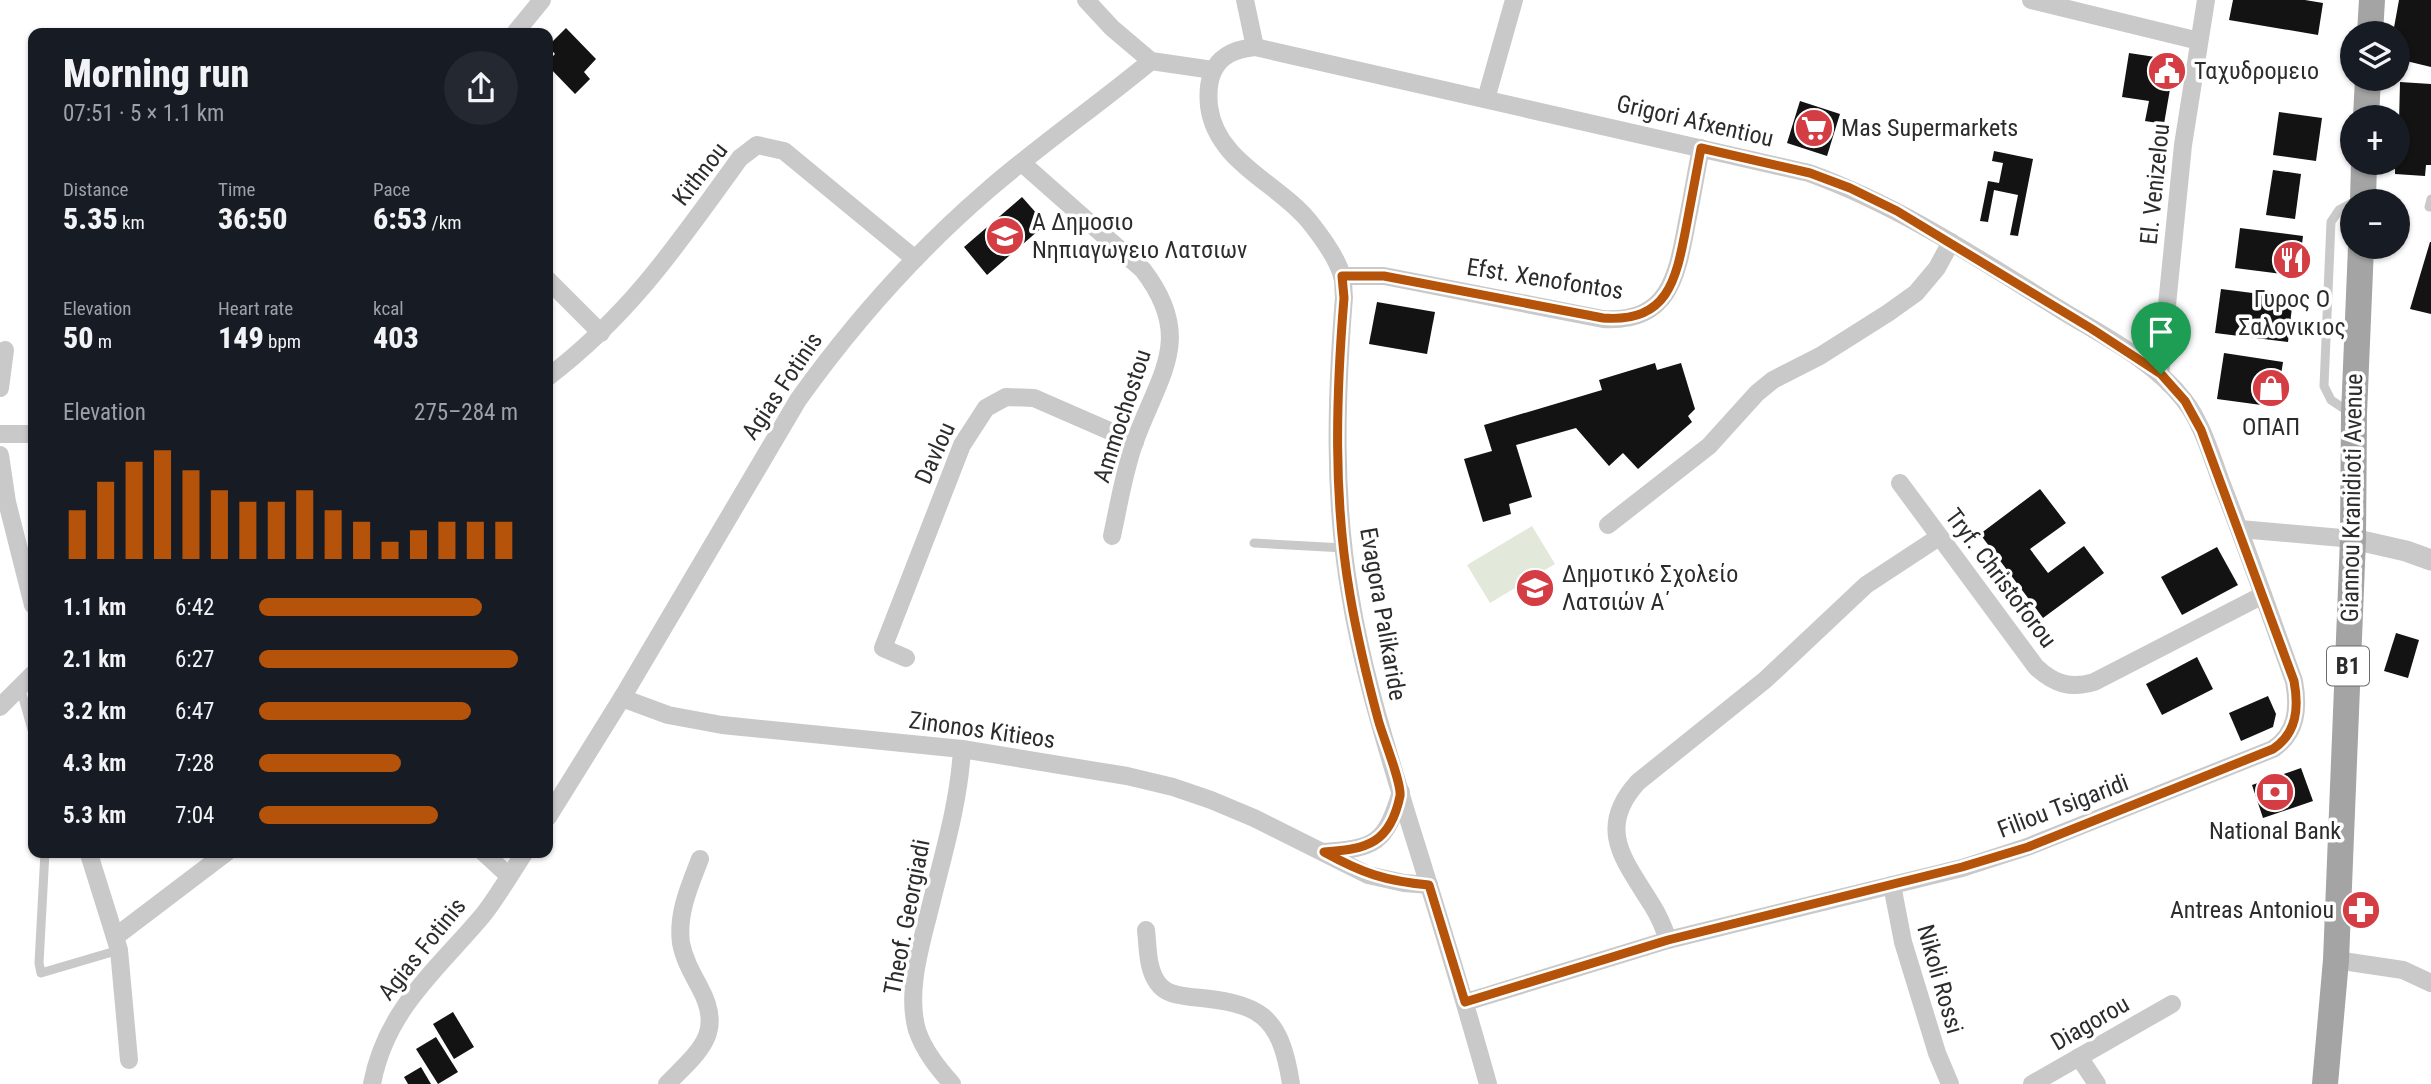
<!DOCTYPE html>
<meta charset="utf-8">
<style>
body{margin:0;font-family:"Roboto Condensed",sans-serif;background:#242831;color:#f1f3f6;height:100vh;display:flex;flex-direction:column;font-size:26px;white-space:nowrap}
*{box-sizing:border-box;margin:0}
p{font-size:23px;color:#9ea1a6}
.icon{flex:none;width:38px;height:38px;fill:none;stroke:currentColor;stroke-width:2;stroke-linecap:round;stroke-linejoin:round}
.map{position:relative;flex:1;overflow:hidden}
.sheet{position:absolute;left:28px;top:28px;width:525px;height:830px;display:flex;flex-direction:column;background:#171b24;border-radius:14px;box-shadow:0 2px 5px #0004}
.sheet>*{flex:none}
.controls{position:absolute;left:2340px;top:21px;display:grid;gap:14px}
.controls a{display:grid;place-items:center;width:70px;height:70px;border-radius:50%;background:#171b24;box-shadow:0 2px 5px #0004;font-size:35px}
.pin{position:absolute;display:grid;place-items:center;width:60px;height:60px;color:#fff;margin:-72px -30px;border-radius:50% 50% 50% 0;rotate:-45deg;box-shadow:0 0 7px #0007}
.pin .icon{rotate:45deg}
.round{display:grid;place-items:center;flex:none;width:74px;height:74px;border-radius:37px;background:#242831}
.overview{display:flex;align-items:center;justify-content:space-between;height:119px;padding:0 35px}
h1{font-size:38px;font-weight:800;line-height:52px}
.stats{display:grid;grid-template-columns:repeat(3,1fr);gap:10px;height:119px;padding:7px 35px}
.stats div{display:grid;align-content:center}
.stats b{font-size:30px;font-weight:800}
.stats small{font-size:19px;font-weight:400}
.stats p{font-size:19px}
.chart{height:196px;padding:14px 35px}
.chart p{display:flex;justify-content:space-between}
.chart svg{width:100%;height:126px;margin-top:7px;stroke:#b45309;stroke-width:6}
ul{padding:0 35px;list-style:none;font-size:23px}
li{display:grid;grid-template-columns:112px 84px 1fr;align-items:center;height:52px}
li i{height:18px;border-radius:9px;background:#b45309}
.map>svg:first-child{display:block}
.green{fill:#e2e9db}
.building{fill:#131313}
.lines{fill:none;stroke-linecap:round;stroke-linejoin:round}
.service{stroke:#c9c9c9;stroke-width:9}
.minor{stroke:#c9c9c9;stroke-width:18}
.tertiary{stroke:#c9c9c9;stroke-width:21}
.primary{stroke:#a4a4a4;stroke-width:26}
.route-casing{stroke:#fff;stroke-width:14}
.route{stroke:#b45309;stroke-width:9}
.labels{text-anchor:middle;stroke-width:7;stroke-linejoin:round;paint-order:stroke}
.shield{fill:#fff;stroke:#6b6b6b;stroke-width:2}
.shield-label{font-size:23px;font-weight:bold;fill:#2c2c2c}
.poi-label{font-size:24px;fill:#2c2c2c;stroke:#fff;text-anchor:start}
.street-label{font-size:24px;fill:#2c2c2c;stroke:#fff}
</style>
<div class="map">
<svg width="2431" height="1084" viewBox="0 0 2431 1084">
<rect width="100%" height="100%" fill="#fff"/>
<polygon class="green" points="1532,526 1555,564 1490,603 1467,565"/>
<g class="building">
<polygon points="2233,0 2305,0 2323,3 2318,35 2229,20"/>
<polygon points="2399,0 2431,0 2431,67 2398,59 2398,33 2393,33"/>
<polygon points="566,28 596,59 584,72 590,79 575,94 548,66 548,61 555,54 548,46"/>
<polygon points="2129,53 2175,60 2164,124 2145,121 2149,101 2122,97"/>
<polygon points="2400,82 2431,84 2431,165 2426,165 2425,176 2395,174 2395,163 2398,163"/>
<polygon points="1800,101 1840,114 1827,156 1787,143"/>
<polygon points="2279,112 2322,118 2316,161 2273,155"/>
<polygon points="1994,151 2033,159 2018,236 2010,235 2018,195 1994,190 1988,222 1980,221 1988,181 1999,183 2003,163 1992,161"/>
<polygon points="2273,170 2301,174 2295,219 2266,215"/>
<polygon points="1022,197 1046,224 987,275 964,247"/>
<polygon points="2240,228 2303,236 2298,276 2235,268"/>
<polygon points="2430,242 2431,242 2431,314 2410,309"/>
<polygon points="2221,289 2293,298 2288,342 2215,333"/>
<polygon points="1377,302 1435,312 1427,354 1369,344"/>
<polygon points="2224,353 2283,362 2276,407 2217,399"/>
<polygon points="1655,363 1657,370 1681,363 1695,409 1688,416 1692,422 1638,469 1623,453 1609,466 1576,428 1516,445 1532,497 1509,504 1511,514 1483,522 1464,459 1492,451 1484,425 1602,390 1599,380"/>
<polygon points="2040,489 2066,523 2030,549 2048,573 2084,546 2104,573 2043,618 1980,534"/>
<polygon points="2217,547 2238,585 2182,615 2161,577"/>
<polygon points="2396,633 2419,640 2408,678 2384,671"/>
<polygon points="2197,657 2213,689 2162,715 2146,684"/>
<polygon points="2268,696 2276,714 2273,727 2241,741 2229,713"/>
<polygon points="2301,768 2313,801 2263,818 2252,785"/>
<polygon points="453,1012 474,1047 454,1059 433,1024"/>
<polygon points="436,1037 458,1072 438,1084 416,1049"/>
<polygon points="421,1067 431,1084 408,1084 404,1077"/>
</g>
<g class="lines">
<g class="service">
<polyline points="2431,199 2429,207 2431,207"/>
<polyline points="2349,412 2331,400 2324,386 2331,222 2339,210 2352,203"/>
<polyline points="1254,543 1344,548"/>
<polyline points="20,687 33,733"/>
<polyline points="45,852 39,963 41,973 119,950"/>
</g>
<g class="minor">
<polyline points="1086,0 1112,28 1151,61 1213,70"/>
<polyline points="1245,0 1255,47"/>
<polyline points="2031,0 2199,41"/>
<polyline points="515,33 542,0"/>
<polyline points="1486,99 1514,0"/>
<path d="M1022,163L1143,270C1195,338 1160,373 1135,441C1124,471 1119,504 1112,536"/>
<path d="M1342,276H1384L1603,319C1670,323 1677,275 1687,222C1692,198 1696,173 1701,148"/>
<polyline points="548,280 601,333"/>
<polyline points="2160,375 2183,145 2206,0"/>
<path d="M548,377C631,314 680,241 740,158L757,145L784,151L915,259"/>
<polyline points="0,388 5,350"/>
<polyline points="0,434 33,434"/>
<polyline points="0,455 7,502 33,605"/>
<path d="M1900,483L2036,667C2054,684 2071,689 2094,682L2263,595"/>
<polyline points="1608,525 1709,446 1757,393 1773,380 1820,356 1888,313 1916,293 1937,268 1951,242"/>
<polyline points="2240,529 2353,539"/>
<polyline points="906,658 883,648 962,445 986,408 1006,397 1034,398 1135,442"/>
<polyline points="622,698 668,715 722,725 962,749 1127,776 1173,787 1211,800 1254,818 1368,875 1404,883 1429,885"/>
<polyline points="0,707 33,674"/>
<path d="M548,817L622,698L798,400C853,323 916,252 988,190C1040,145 1098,105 1151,61"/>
<polyline points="483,852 509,876"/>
<path d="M1323,852C1376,848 1385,844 1401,792"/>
<polyline points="89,854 119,950 129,1060"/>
<polyline points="1892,885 1903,942 1937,1053 1950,1084"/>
<path d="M1146,930C1148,947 1147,967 1157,982C1165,994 1177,995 1191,997C1259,1003 1280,1013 1291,1084"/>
<polyline points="115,937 227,852"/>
<path d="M1668,940C1664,928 1659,916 1652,905C1625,861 1595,829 1638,782L1765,680L1866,585L1939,537"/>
<polyline points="2336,960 2403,970 2431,983"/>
<path d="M1466,1002L1668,940L1962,868L2027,847L2273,749C2297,733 2299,708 2294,681C2270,615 2247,548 2221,482C2211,455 2202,423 2184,400C2153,360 2103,336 2061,310C1979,259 1900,206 1809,173L1255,47C1236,49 1219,55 1212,74C1208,84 1208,95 1209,106C1216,162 1277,182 1309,221C1321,236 1337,257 1342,276C1344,282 1343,291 1344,297C1336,396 1333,496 1350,594C1362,669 1385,742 1407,815C1435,904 1463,994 1488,1084"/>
<polyline points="2079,1057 2097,1084"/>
<path d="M372,1084C386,1009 437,970 483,915C498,896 511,873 525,852"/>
<path d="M667,1084C698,1052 725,1034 700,988C692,973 684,959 681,943C677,913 690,885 700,859"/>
<path d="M952,1084C938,1068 924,1051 917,1030C906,991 921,945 930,908C943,855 959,803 962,749"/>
<polyline points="2032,1084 2172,1004"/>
</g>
<polyline class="tertiary" points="2353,539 2406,551 2431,560"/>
<g class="primary">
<polyline points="2370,33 2372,0"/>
<polyline points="2366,117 2368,79"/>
<polyline points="2363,201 2364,163"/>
<polyline points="2325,1084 2336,960 2353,539 2354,414 2361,247"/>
</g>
</g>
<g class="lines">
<g class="route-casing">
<path id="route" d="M1701,148L1810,173L1850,188L1897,211L2092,329L2161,374L2185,401L2201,430L2294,681C2299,708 2297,733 2273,749L2028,847L1962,867L1668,940L1465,1002L1429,885C1385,881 1362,873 1324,852C1367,849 1390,844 1400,796C1402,783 1382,735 1378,719C1367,678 1357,636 1350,595C1333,497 1336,396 1344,298L1342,276H1384L1603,318C1668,323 1676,280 1686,228C1691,201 1696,175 1701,148Z"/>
</g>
<use href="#route" class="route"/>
</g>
<defs>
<g id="civic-disc" transform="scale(2.0125)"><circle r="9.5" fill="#d43d43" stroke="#fff"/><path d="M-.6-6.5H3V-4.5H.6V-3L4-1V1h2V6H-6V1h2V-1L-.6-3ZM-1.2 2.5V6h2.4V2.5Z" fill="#fff"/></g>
<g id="supermarket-disc" transform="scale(2.0125)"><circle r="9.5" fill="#d43d43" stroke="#fff"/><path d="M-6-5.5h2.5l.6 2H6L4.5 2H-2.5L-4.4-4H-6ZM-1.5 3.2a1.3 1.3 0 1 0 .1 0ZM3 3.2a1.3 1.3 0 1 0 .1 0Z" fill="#fff"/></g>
<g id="school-disc" transform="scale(2.0125)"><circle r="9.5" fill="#d43d43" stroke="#fff"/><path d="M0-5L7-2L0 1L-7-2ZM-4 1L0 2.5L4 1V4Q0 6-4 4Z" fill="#fff"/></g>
<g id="restaurant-disc" transform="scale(2.0125)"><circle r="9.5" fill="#d43d43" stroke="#fff"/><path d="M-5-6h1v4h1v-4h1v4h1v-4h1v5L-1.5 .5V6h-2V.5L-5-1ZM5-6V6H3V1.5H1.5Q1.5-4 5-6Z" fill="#fff"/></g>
<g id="shop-disc" transform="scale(2.0125)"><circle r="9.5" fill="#d43d43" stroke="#fff"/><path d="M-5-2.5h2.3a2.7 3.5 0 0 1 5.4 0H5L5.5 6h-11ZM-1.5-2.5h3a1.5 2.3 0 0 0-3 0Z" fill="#fff"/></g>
<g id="bank-disc" transform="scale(2.0125)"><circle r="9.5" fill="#d43d43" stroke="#fff"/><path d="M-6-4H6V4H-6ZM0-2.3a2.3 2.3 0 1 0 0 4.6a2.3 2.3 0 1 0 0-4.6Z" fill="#fff"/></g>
<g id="pharmacy-disc" transform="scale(2.0125)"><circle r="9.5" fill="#d43d43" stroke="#fff"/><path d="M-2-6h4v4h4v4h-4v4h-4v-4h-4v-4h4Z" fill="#fff"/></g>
</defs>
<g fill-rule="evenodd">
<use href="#civic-disc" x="2167" y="71"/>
<use href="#supermarket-disc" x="1814" y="128"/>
<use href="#school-disc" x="1005" y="236"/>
<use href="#restaurant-disc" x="2292" y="260"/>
<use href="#shop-disc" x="2271" y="388"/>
<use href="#school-disc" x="1535" y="588"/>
<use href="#bank-disc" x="2275" y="792"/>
<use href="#pharmacy-disc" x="2361" y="910"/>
</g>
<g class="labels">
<rect class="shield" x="2327" y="646.5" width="42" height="39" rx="5"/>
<g class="shield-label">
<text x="2348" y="674">B1</text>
</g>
<g class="poi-label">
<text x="2194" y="79">Ταχυδρομειο</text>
<text x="1841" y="136">Mas Supermarkets</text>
<text x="1032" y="230">Α Δημοσιο<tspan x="1032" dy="28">Νηπιαγωγειο Λατσιων</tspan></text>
<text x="2292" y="307" text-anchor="middle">Γυρος Ο<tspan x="2292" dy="28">Σαλονικιος</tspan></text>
<text x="2271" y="435" text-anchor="middle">ΟΠΑΠ</text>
<text x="1562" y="582">Δημοτικό Σχολείο<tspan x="1562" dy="28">Λατσιών Α΄</tspan></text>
<text x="2275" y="839" text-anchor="middle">National Bank</text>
<text x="2334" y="918" text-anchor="end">Antreas Antoniou</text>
</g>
<g class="street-label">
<text transform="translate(1695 121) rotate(13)" y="8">Grigori Afxentiou</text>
<text transform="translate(700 174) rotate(-52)" y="8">Kithnou</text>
<text transform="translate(2155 184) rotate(-84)" y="8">El. Venizelou</text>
<text transform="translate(1545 279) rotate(9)" y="8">Efst. Xenofontos</text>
<text transform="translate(782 386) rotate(-56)" y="8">Agias Fotinis</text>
<text transform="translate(1122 416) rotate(-72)" y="8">Ammochostou</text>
<text transform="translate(935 453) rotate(-66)" y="8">Davlou</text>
<text transform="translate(2352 498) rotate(-89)" y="8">Giannou Kranidioti Avenue</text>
<text transform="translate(2001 578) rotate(53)" y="8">Tryf. Christoforou</text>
<text transform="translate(1383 614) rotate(80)" y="8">Evagora Palikaride</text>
<text transform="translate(982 730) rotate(8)" y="8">Zinonos Kitieos</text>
<text transform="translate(2063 806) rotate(-21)" y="8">Filiou Tsigaridi</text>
<text transform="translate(907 917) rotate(-79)" y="8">Theof. Georgiadi</text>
<text transform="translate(422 949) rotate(-51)" y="8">Agias Fotinis</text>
<text transform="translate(1940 979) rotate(74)" y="8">Nikoli Rossi</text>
<text transform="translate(2090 1023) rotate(-30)" y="8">Diagorou</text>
</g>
</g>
</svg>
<div class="controls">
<a><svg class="icon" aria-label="layers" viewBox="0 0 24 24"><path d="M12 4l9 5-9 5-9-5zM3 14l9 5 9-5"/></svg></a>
<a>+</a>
<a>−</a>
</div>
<div class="pin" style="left:2161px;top:374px;background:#1e9e55"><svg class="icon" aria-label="arrive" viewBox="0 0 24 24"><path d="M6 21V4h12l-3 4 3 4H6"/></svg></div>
<section class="sheet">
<div class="overview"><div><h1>Morning run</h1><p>07:51 · 5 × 1.1 km</p></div><a class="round"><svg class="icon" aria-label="share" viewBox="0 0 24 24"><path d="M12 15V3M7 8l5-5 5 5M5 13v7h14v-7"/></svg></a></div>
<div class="stats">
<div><p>Distance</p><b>5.35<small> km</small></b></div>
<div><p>Time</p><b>36:50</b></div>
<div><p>Pace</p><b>6:53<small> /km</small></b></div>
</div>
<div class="stats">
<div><p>Elevation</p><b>50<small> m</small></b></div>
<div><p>Heart rate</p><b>149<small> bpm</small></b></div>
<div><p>kcal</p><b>403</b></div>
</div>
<div class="chart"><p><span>Elevation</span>275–284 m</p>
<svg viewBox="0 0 160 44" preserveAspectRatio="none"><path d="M5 44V27M15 44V17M25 44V10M35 44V6M45 44V13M55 44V20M65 44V24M75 44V24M85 44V20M95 44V27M105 44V31M115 44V38M125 44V34M135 44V31M145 44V31M155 44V31"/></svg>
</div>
<ul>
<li><b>1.1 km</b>6:42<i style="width:86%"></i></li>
<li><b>2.1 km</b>6:27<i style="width:100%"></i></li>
<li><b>3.2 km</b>6:47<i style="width:82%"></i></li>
<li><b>4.3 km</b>7:28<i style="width:55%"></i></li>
<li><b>5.3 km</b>7:04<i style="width:69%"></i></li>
</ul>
</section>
</div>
